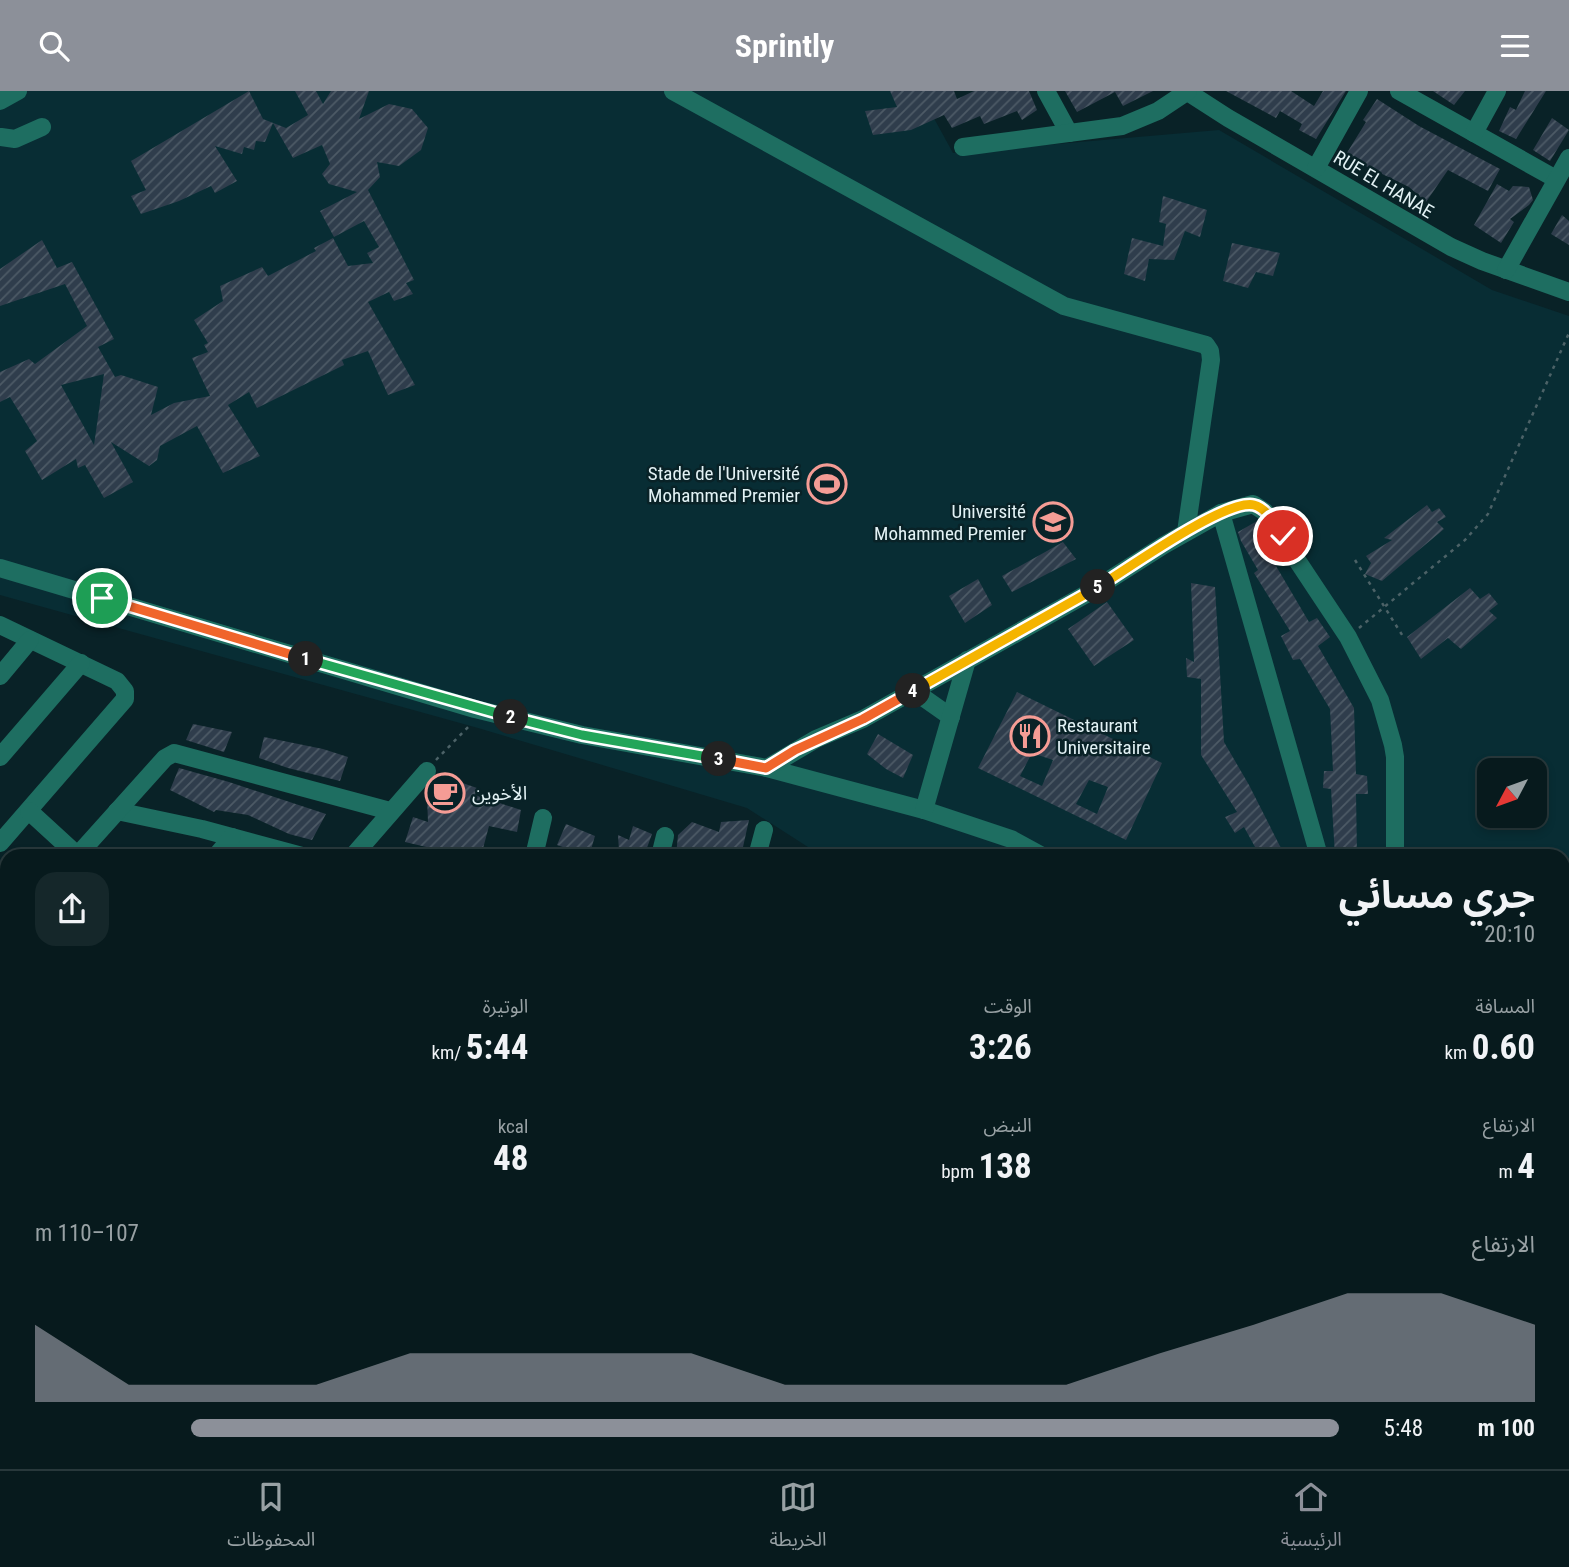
<!DOCTYPE html>
<html lang="ar">
<meta charset="utf-8">
<style>
body{margin:0;font-family:"Roboto Condensed","Noto Sans Arabic",sans-serif;background:#15272a;color:#f1f3f6;direction:rtl;height:100vh;display:flex;flex-direction:column;font-size:26px;white-space:nowrap}
*{box-sizing:border-box;margin:0}
p{font-size:23px;color:#98a1a4}
.icon{flex:none;width:38px;height:38px;fill:none;stroke:currentColor;stroke-width:2;stroke-linecap:round;stroke-linejoin:round}
.map{position:relative;flex:1;overflow:hidden;direction:ltr}
.panel{position:absolute;left:0px;top:758px;width:1570px;height:621px;display:flex;flex-direction:column;background:#071a1d;border-radius:21px 21px 0 0;box-shadow:0 4px 10px #0003,0 0 0 2px #28383b;direction:rtl}
.panel>*{flex:none}
.needle{width:46px;rotate:229deg}
.controls{position:absolute;left:1477px;top:667px;display:grid;gap:14px}
.controls a{display:grid;place-items:center;width:70px;height:70px;border-radius:14px;background:#071a1d;box-shadow:0 4px 10px #0003,0 0 0 2px #28383b;font-size:35px}
.pin{position:absolute;display:grid;place-items:center;width:60px;height:60px;color:#fff;margin:-30px;border:4px solid #fff;border-radius:50%;box-shadow:0 2px 7px #0007}
.km{position:absolute;width:35px;height:35px;margin:-18px;border-radius:50%;background:#222;color:#fff;font-size:19px;line-height:35px;text-align:center}
.round{display:grid;place-items:center;flex:none;width:74px;height:74px;border-radius:21px;background:#15272a}
.headline{display:flex;align-items:center;justify-content:space-between;height:119px;padding:0 35px}
h1{font-size:38px;font-weight:700;line-height:52px}
.metrics{display:grid;grid-template-columns:repeat(3,1fr);gap:10px;height:119px;padding:7px 35px}
.metrics div{display:grid;align-content:center}
.metrics b{font-size:35px;font-weight:700}
.metrics small{font-size:19px;font-weight:400}
.metrics p{font-size:19px}
.chart{height:196px;padding:14px 35px}
.chart p{display:flex;justify-content:space-between}
.chart svg{width:100%;height:126px;margin-top:7px;fill:#8c9099;opacity:.7}
ul{padding:0 35px;list-style:none;font-size:23px}
li{display:grid;grid-template-columns:112px 84px 1fr;align-items:center;height:52px}
li i{height:18px;border-radius:9px;background:#8c9099}
header{display:flex;justify-content:space-between;align-items:center;height:91px;padding:0 35px;background:#8c9099;color:#fff;font-size:32px;font-weight:700}
.menu{display:flex;justify-content:space-around;align-items:center;height:98px;border-top:2px solid #28383b;background:#071a1d;font-size:19px;color:#98a1a4}
.menu a{display:grid;justify-items:center;gap:4px}
.menu .on{color:#8c9099}
.map>svg:first-child{display:block}
.built{fill:#082d34;fill-rule:evenodd}
.building{fill:url(#building-hatch);fill-rule:evenodd}
.lines{fill:none;stroke-linecap:round;stroke-linejoin:round}
.path{stroke:#4c6267;stroke-width:2.5;stroke-dasharray:3.5 5;stroke-linecap:butt}
.minor{stroke:#1e6e61;stroke-width:18}
.split-1-casing{stroke:#fff;stroke-width:14}
.split-2-casing{stroke:#fff;stroke-width:14}
.split-3-casing{stroke:#fff;stroke-width:14}
.split-4-casing{stroke:#fff;stroke-width:14}
.split-5-casing{stroke:#fff;stroke-width:14}
.split-6-casing{stroke:#fff;stroke-width:14}
.split-1{stroke:#f0652b;stroke-width:9}
.split-2{stroke:#22a559;stroke-width:9}
.split-3{stroke:#22a559;stroke-width:9}
.split-4{stroke:#f0652b;stroke-width:9}
.split-5{stroke:#f5b400;stroke-width:9}
.split-6{stroke:#f5b400;stroke-width:9}
.labels{text-anchor:middle;stroke-width:5;stroke-linejoin:round;paint-order:stroke}
.street-label{font-size:19px;fill:#e3f2f5;stroke:#092227}
.poi-label{font-size:19px;fill:#e3f2f5;stroke:#092227;text-anchor:end}
</style>
<header><svg class="icon" aria-label="menu" viewBox="0 0 24 24"><path d="M4 6h16M4 12h16M4 18h16"/></svg>Sprintly<svg class="icon" aria-label="search" viewBox="0 0 24 24"><circle cx="10" cy="10" r="6"/><path d="M15 15l6 6"/></svg></header>
<div class="map">
<svg width="1569" height="1378" viewBox="0 0 1569 1378">
<defs>
<pattern id="building-hatch" width="6" height="6" patternUnits="userSpaceOnUse" patternTransform="scale(1.75)"><rect width="6" height="6" fill="#2f3d4c"/><path d="M-1 1l2-2M0 6l6-6M5 7l2-2" fill="none" stroke="#4d5a66"/></pattern>
</defs>
<rect width="100%" height="100%" fill="#092227"/>
<path class="built" d="M0,0H919L953,62L1219,39L1492,199L1569,225V1194L1563,1193V765H822L747,717L478,637L0,504ZM1489,679H1535V724H1489Z"/>
<g class="building">
<path d="M249,0L263,28L286,37L308,24L295,0H316L323,13L331,0H369L359,28L389,13L412,18L428,37L421,59L399,75L377,71L380,86L368,99L414,189L406,192L413,203L394,210L389,201L368,211L415,294L388,304L368,260L342,269L344,274L257,317L249,301L228,314L260,365L223,382L197,335L160,355L157,369L149,375L111,351L133,391L104,407L85,374L78,377L76,368L42,389L25,360L37,350L10,306L0,311V281L29,268L35,273L87,235L65,193L0,215V178L42,149L57,177L72,171L114,248L98,256L115,286L121,284L158,296L151,324L174,312L210,305L192,267L208,261L204,254L208,252L194,229L223,210L220,195L262,176L268,185L316,160L314,157L333,147L348,175L373,172L367,162L379,156L364,130L334,146L320,120L357,101L329,93L322,83L330,73L322,54L293,67L273,32L265,51L256,50L254,59L244,56L242,63L215,55L237,90L215,102L211,95L179,110L141,123L131,105L146,99L131,70ZM104,283L98,326L94,354L61,294Z"/>
<polygon points="890,0 954,0 957,8 974,0 1029,0 1037,19 1022,29 1017,20 984,33 980,25 952,37 944,24 911,39 873,44 865,20 897,16"/>
<polygon points="1065,0 1153,0 1123,15 1115,1 1077,21"/>
<polygon points="1226,0 1291,0 1314,15 1323,0 1346,0 1316,48 1299,39 1302,33 1280,20 1276,27"/>
<polygon points="1433,0 1465,0 1454,14"/>
<polygon points="1525,0 1546,0 1516,48 1499,40 1510,16 1516,19"/>
<polygon points="1377,8 1419,35 1500,78 1488,100 1448,79 1426,111 1409,96 1345,65 1366,31 1363,29"/>
<polygon points="1552,27 1569,39 1550,70 1533,59"/>
<polygon points="1497,93 1509,100 1513,95 1529,96 1533,109 1529,114 1510,128 1514,131 1501,152 1474,134"/>
<polygon points="1163,105 1207,119 1200,146 1185,140 1174,169 1149,168 1145,190 1124,183 1132,147 1163,155 1166,133 1159,131"/>
<polygon points="1562,124 1569,130 1569,154 1551,143"/>
<polygon points="1232,152 1280,162 1273,185 1256,181 1248,197 1223,190"/>
<polygon points="1427,414 1432,421 1439,417 1446,426 1437,431 1444,438 1382,490 1365,483 1371,472 1366,465 1392,449 1384,447"/>
<polygon points="1257,430 1273,454 1266,458 1309,531 1317,527 1330,546 1318,555 1354,617 1356,683 1367,685 1368,703 1356,703 1357,764 1335,765 1331,698 1323,697 1324,680 1333,680 1330,618 1300,568 1293,569 1281,545 1290,540 1254,482 1258,479 1241,450 1238,441"/>
<polygon points="1063,451 1076,468 1012,501 1002,485"/>
<polygon points="978,488 992,514 965,532 949,505"/>
<polygon points="1191,492 1215,496 1224,651 1249,694 1285,765 1260,765 1244,736 1235,742 1225,726 1237,721 1201,664 1201,588 1187,586 1186,567 1194,571"/>
<polygon points="1470,497 1480,508 1489,502 1498,513 1489,520 1497,527 1461,558 1448,547 1421,568 1407,546"/>
<polygon points="1107,511 1134,549 1094,575 1068,538"/>
<path d="M1017,601L1162,672L1126,749L978,677ZM1032,662L1053,669L1042,695L1020,685ZM1089,689L1108,696L1097,723L1076,713Z"/>
<polygon points="193,633 232,641 224,661 186,649"/>
<polygon points="878,643 913,664 903,687 886,678 867,663"/>
<polygon points="264,646 323,658 348,666 340,690 288,677 259,667"/>
<polygon points="179,677 229,691 326,723 312,749 289,743 248,724 216,719 214,721 170,699"/>
<polygon points="448,687 477,697 475,704 521,719 517,741 489,735 481,765 465,765 405,751 413,726 428,731 427,706 434,707 435,695 444,699"/>
<polygon points="749,729 741,765 676,765 678,744 692,731 719,741 721,731"/>
<polygon points="566,733 595,745 589,765 557,754"/>
<polygon points="633,735 652,743 644,765 619,760 618,744 629,749"/>
</g>
<g class="lines">
<g class="path">
<polyline points="1355,469 1404,547"/>
<polyline points="1359,537 1465,449 1488,423 1569,242"/>
<polyline points="436,669 470,634"/>
</g>
<g class="minor">
<polyline points="673,0 1064,215 1206,254 1210,260 1211,269 1186,441"/>
<polyline points="1046,0 1069,42"/>
<polyline points="1186,0 1228,27 1451,156 1482,170 1569,201"/>
<polyline points="1399,0 1556,88"/>
<polyline points="0,10 18,0"/>
<polyline points="1474,42 1497,0"/>
<polyline points="1,46 15,48 42,36"/>
<polyline points="963,56 1122,35 1158,20 1188,0"/>
<polyline points="1316,77 1359,0"/>
<polyline points="1506,179 1569,67"/>
<polyline points="1221,422 1253,413 1265,421 1348,546 1380,609 1393,654 1395,666 1395,765"/>
<polyline points="0,477 475,618 582,644 767,677 924,719 1011,748 1042,765"/>
<polyline points="0,534 117,590 125,600 125,608 0,752"/>
<polyline points="0,585 30,549"/>
<polyline points="914,600 951,626"/>
<polyline points="0,666 81,572"/>
<polyline points="767,677 816,648 863,628 1090,501 1164,454 1221,422 1319,765"/>
<polyline points="924,719 967,569"/>
<polyline points="29,720 77,764"/>
<polyline points="117,720 202,738 302,765"/>
<polyline points="77,765 165,667 174,662 390,720"/>
<polyline points="216,765 232,746"/>
<polyline points="353,765 427,680"/>
<polyline points="534,765 543,727"/>
<polyline points="660,765 665,745"/>
<polyline points="757,765 764,739"/>
<polyline points="0,849 7,842"/>
<polyline points="0,1052 7,1045"/>
<polyline points="0,1082 7,1088"/>
<polyline points="0,1158 7,1150"/>
<polyline points="0,1188 7,1187"/>
<polyline points="0,1231 7,1240"/>
<polyline points="0,1306 7,1302"/>
<polyline points="376,1372 390,1378"/>
<polyline points="458,1372 480,1378"/>
<polyline points="693,1372 698,1378"/>
<polyline points="1150,1372 1155,1378"/>
<polyline points="1529,1372 1535,1378"/>
<polyline points="146,1378 148,1372"/>
<polyline points="424,1378 426,1372"/>
<polyline points="497,1378 499,1372"/>
<polyline points="540,1378 548,1372"/>
<polyline points="654,1378 654,1372"/>
<polyline points="790,1378 798,1372"/>
<polyline points="1014,1378 1022,1372"/>
<polyline points="1373,1378 1380,1372"/>
</g>
</g>
<g class="lines">
<g class="split-1-casing">
<polyline id="split-1" points="102,507 306,568"/>
</g>
<g class="split-2-casing">
<polyline id="split-2" points="306,568 511,626"/>
</g>
<g class="split-3-casing">
<polyline id="split-3" points="511,626 582,644 719,668"/>
</g>
<g class="split-4-casing">
<polyline id="split-4" points="719,668 766,677 795,659 863,628 913,600"/>
</g>
<g class="split-5-casing">
<polyline id="split-5" points="913,600 1098,496"/>
</g>
<g class="split-6-casing">
<path id="split-6" d="M1098,496C1126,479 1226,407 1254,414C1267,417 1276,435 1283,445"/>
</g>
<use href="#split-1" class="split-1"/>
<use href="#split-2" class="split-2"/>
<use href="#split-3" class="split-3"/>
<use href="#split-4" class="split-4"/>
<use href="#split-5" class="split-5"/>
<use href="#split-6" class="split-6"/>
</g>
<defs>
<g id="stadium-ring" transform="scale(2.0125)"><circle r="9.5" fill="#092227" stroke="#f59c95" stroke-width="1.5"/><path d="M0-5a6.5 5 0 1 0 0 10a6.5 5 0 1 0 0-10ZM-3.5-1.8h7v3.6h-7Z" fill="#f59c95"/></g>
<g id="university-ring" transform="scale(2.0125)"><circle r="9.5" fill="#092227" stroke="#f59c95" stroke-width="1.5"/><path d="M0-5L7-2L0 1L-7-2ZM-4 1L0 2.5L4 1V4Q0 6-4 4Z" fill="#f59c95"/></g>
<g id="restaurant-ring" transform="scale(2.0125)"><circle r="9.5" fill="#092227" stroke="#f59c95" stroke-width="1.5"/><path d="M-5-6h1v4h1v-4h1v4h1v-4h1v5L-1.5 .5V6h-2V.5L-5-1ZM5-6V6H3V1.5H1.5Q1.5-4 5-6Z" fill="#f59c95"/></g>
<g id="cafe-ring" transform="scale(2.0125)"><circle r="9.5" fill="#092227" stroke="#f59c95" stroke-width="1.5"/><path d="M-5.5-4.5H6V0H3Q3 3.5 0 3.5H-2.5Q-5.5 3.5-5.5 0ZM3-3.2v2h1.7v-2ZM-6 4.5H4V6H-6Z" fill="#f59c95"/></g>
</defs>
<g fill-rule="evenodd">
<use href="#stadium-ring" x="827" y="393"/>
<use href="#university-ring" x="1053" y="431"/>
<use href="#restaurant-ring" x="1030" y="645"/>
<use href="#cafe-ring" x="445" y="702"/>
</g>
<g class="labels">
<g class="street-label">
<text transform="translate(1384 93) rotate(31)" y="7">RUE EL HANAE</text>
</g>
<g class="poi-label">
<text x="800" y="389">Stade de l'Université<tspan x="800" dy="22">Mohammed Premier</tspan></text>
<text x="1026" y="427">Université<tspan x="1026" dy="22">Mohammed Premier</tspan></text>
<text x="1057" y="641" text-anchor="start">Restaurant<tspan x="1057" dy="22">Universitaire</tspan></text>
<text x="472" y="709" text-anchor="start">الأخوين</text>
</g>
</g>
</svg>
<div class="controls">
<a><svg class="needle" viewBox="-14 -14 28 28"><path d="M0-13l5 13h-10z" fill="#e53935"/><path d="M0 13l5-13h-10z" fill="#98a1a4"/></svg></a>
</div>
<div class="pin" style="left:102px;top:507px;background:#1e9e55"><svg class="icon" aria-label="arrive" viewBox="0 0 24 24"><path d="M6 21V4h12l-3 4 3 4H6"/></svg></div>
<div class="pin" style="left:1283px;top:445px;background:#d93025"><svg class="icon" aria-label="check" viewBox="0 0 24 24"><path d="M5 12l5 5 9-10"/></svg></div>
<b class="km" style="left:306px;top:568px">1</b>
<b class="km" style="left:511px;top:626px">2</b>
<b class="km" style="left:719px;top:668px">3</b>
<b class="km" style="left:913px;top:600px">4</b>
<b class="km" style="left:1098px;top:496px">5</b>
<section class="panel">
<div class="headline"><div><h1>جري مسائي</h1><p>20:10</p></div><a class="round"><svg class="icon" aria-label="share" viewBox="0 0 24 24"><path d="M12 15V3M7 8l5-5 5 5M5 13v7h14v-7"/></svg></a></div>
<div class="metrics">
<div><p>المسافة</p><b>0.60<small> km</small></b></div>
<div><p>الوقت</p><b>3:26</b></div>
<div><p>الوتيرة</p><b>5:44<small> /km</small></b></div>
</div>
<div class="metrics">
<div><p>الارتفاع</p><b>4<small> m</small></b></div>
<div><p>النبض</p><b>138<small> bpm</small></b></div>
<div><p>kcal</p><b>48</b></div>
</div>
<div class="chart"><p><span>الارتفاع</span>107–110 m</p>
<svg viewBox="0 0 160 44" preserveAspectRatio="none"><path d="M0 44V17L10 38L20 38L30 38L40 27L50 27L60 27L70 27L80 38L90 38L100 38L110 38L120 27L130 17L140 6L150 6L160 17V44z"/></svg>
</div>
<ul>
<li><b>100 m</b>5:48<i style="width:88%"></i></li>
</ul>
</section>
</div>
<nav class="menu">
<a class="on"><svg class="icon" aria-label="home" viewBox="0 0 24 24"><path d="M3 11l9-7 9 7M6 9v11h12V9"/></svg>الرئيسية</a>
<a><svg class="icon" aria-label="map" viewBox="0 0 24 24"><path d="M3 6l6-2 6 2 6-2v14l-6 2-6-2-6 2zM9 4v14M15 6v14"/></svg>الخريطة</a>
<a><svg class="icon" aria-label="saved" viewBox="0 0 24 24"><path d="M7 4h10v16l-5-4-5 4z"/></svg>المحفوظات</a>
</nav>
